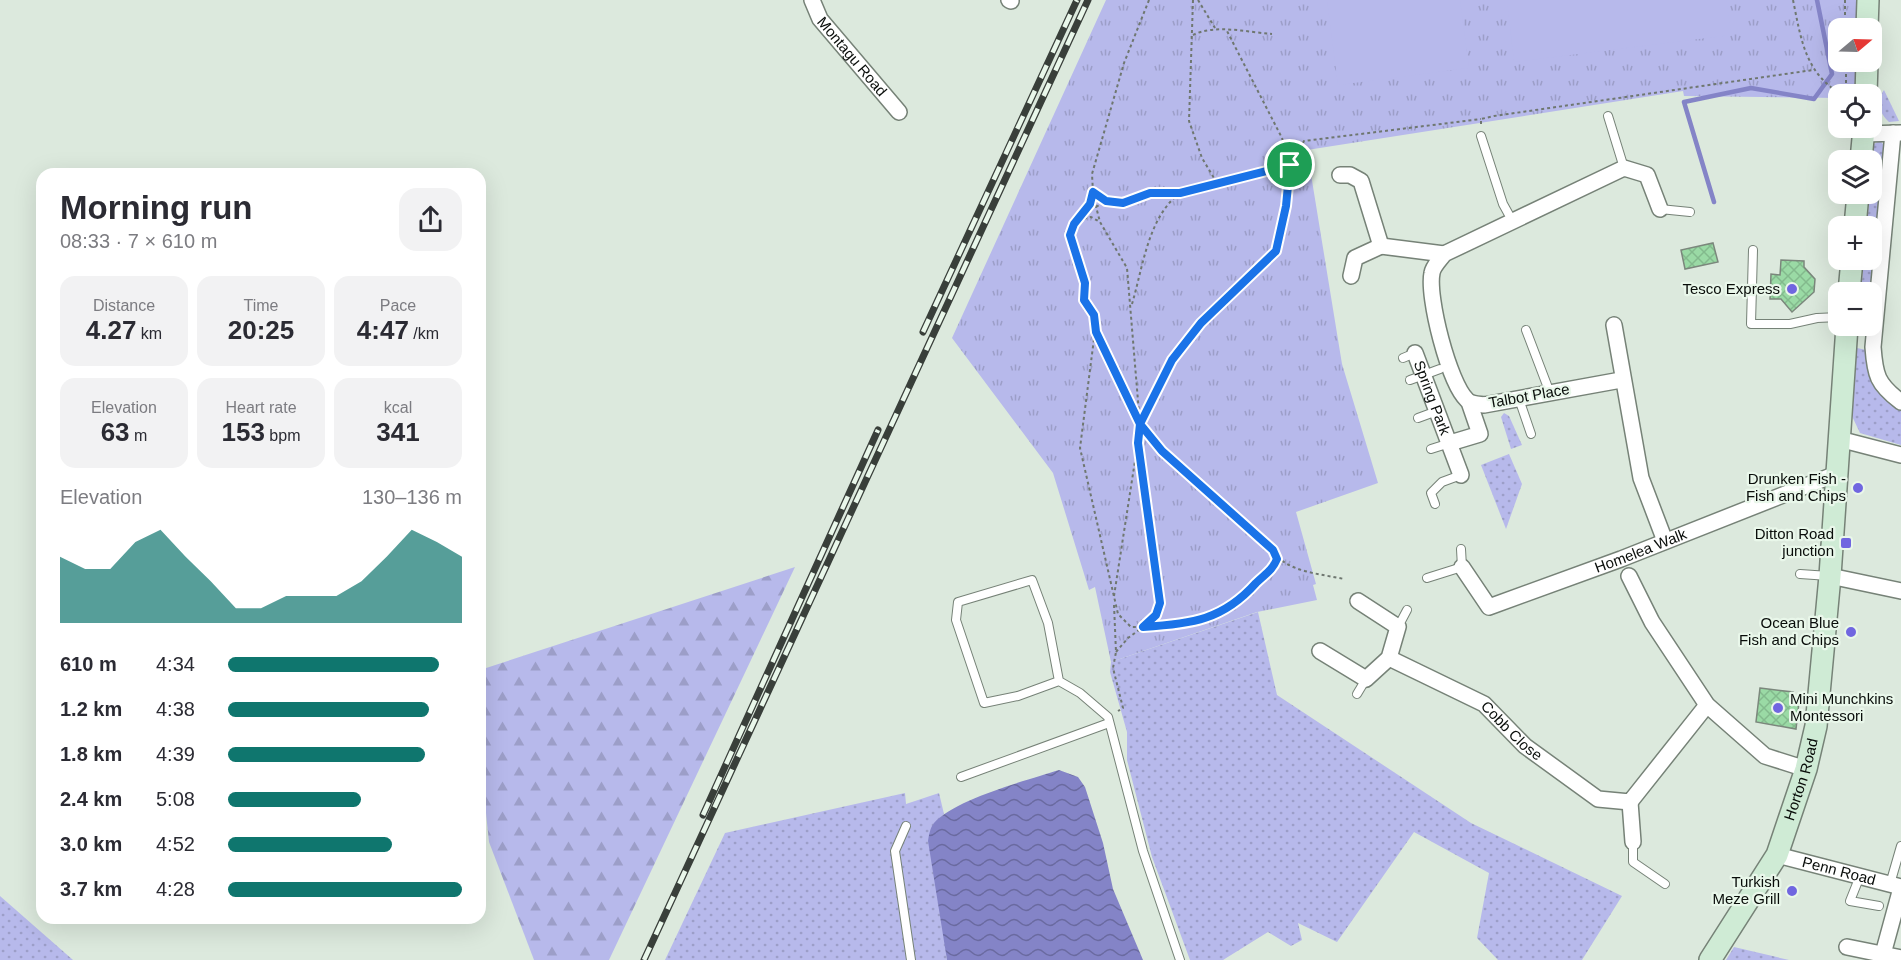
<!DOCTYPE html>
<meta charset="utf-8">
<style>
body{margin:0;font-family:Helvetica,sans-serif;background:#f2f2f3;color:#2b2b33;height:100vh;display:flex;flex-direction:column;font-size:22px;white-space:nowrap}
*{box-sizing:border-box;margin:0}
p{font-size:20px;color:#7c7c81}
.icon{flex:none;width:33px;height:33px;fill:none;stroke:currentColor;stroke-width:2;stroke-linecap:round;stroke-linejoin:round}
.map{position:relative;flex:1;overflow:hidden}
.details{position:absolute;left:36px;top:168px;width:450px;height:756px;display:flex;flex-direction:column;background:#fff;border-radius:18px;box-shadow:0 6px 24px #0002}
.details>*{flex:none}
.needle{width:39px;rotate:71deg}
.tools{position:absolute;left:1828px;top:18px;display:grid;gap:12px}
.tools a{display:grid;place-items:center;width:54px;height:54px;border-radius:12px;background:#fff;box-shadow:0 6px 24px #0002;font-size:30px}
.pin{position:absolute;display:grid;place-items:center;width:51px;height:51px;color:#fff;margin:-26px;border:3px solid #fff;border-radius:50%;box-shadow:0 2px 6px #0007}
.round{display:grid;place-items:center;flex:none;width:63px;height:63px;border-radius:18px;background:#f2f2f3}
.headline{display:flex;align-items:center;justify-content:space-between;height:102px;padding:0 24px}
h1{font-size:33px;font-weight:700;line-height:45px}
.stats{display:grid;grid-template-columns:repeat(3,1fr);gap:9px;height:102px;padding:6px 24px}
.stats div{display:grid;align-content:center;border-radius:15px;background:#f2f2f3;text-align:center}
.stats b{font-size:26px;font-weight:700}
.stats small{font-size:16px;font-weight:400}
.stats p{font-size:16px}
.chart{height:168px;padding:12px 24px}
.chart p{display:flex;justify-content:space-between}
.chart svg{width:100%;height:108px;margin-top:6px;fill:#0f766e;opacity:.7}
ul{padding:0 24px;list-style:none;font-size:20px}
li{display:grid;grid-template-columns:96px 72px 1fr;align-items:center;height:45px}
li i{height:15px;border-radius:8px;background:#0f766e}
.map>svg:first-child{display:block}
.grass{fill:url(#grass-dots)}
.forest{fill:url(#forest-firs)}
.park{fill:url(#park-tufts)}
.garden{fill:#b7b9eb}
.water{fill:url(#water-waves)}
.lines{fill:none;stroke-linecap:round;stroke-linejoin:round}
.stream{stroke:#8484c7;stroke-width:4.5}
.building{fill:url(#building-cross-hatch);stroke:#7b877c;stroke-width:1.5}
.service-casing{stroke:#768277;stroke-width:10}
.minor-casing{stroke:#768277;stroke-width:18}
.secondary-casing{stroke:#768277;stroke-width:24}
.path{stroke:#6f7770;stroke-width:2;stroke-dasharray:3 3;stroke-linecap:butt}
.service{stroke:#fff;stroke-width:8}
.minor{stroke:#fff;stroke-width:15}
.secondary{stroke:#cfebd5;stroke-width:21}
.rail-casing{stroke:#393f3a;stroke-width:7}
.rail{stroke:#e9f7ea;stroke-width:4.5;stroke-dasharray:14;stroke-linecap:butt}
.route-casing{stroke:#fff;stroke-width:12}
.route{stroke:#1a73e8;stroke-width:8}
.poi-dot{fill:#7066e0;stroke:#e9f7ea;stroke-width:2}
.labels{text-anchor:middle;stroke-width:4.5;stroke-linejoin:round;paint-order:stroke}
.street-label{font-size:15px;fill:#090d0a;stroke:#e9f7ea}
.poi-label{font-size:15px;fill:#090d0a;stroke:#e9f7ea;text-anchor:end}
</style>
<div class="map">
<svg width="1901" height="960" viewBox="0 0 1901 960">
<defs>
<pattern id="grass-dots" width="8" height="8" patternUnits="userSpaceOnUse" patternTransform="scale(1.5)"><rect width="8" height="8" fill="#b7b9eb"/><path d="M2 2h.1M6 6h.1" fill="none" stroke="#9c9ec8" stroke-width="1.8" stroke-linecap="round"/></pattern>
<pattern id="forest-firs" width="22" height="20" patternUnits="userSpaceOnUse" patternTransform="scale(1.5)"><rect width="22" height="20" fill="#b7b9eb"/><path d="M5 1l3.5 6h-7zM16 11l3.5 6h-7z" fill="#9c9ec8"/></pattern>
<pattern id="park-tufts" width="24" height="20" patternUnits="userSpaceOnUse" patternTransform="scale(1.5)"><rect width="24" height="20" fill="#b7b9eb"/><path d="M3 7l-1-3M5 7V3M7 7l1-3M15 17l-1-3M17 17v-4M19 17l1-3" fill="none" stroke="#9c9ec8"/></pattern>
<pattern id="water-waves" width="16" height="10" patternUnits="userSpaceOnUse" patternTransform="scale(1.5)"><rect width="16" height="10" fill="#8484c7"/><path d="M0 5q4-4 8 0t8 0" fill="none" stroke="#6a6aa0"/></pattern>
<pattern id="building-cross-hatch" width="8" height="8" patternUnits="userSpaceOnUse" patternTransform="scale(1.5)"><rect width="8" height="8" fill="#9adaa5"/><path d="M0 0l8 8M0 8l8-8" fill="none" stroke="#83ba8d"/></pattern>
</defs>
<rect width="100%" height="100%" fill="#dce9dd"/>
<g class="grass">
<path d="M1884,90L1899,121L1889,122C1879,113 1876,101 1884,90Z"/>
<polygon points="1880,141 1884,145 1871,292 1861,292 1864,260 1872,260 1872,226 1867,226 1874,144"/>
<path d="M1857,348L1866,350C1865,380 1877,394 1901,409V445L1860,433L1851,414Z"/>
<polygon points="1504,413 1509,416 1522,445 1511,449 1501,417"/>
<polygon points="1509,454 1522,484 1506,529 1481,465"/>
<polygon points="1258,612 1277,695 1471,823 1622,896 1582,960 1498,960 1477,938 1489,873 1414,832 1337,942 1298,923 1302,940 1291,946 1268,932 1223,960 1190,960 1152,857 1127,760 1127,732 1110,672 1111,662"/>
<polygon points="905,793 906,804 939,793 944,814 933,825 947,960 665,960 725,833"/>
<polygon points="0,896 73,960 0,960"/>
<polygon points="1734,947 1789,960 1726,960"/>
</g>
<polygon class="forest" points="795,567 609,960 534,960 489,842 480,755 480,670"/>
<polygon class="park" points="1106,0 1864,0 1863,28 1839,28 1839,62 1862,62 1857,94 1839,94 1839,98 1684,96 1683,91 1307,150 1342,364 1378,483 1296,512 1316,584 1313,585 1317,600 1257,612 1111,662 1095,587 1089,590 1053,473 952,338"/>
<g class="garden">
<polygon points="1327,0 1460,0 1469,68 1338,85"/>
<polygon points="1507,0 1726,0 1731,35 1514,62"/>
</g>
<path class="water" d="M1059,770L1078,777L1085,787L1103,843L1113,889L1143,960H947L928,841C929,835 930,828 934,823C955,799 1028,780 1059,770Z"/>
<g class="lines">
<polyline class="stream" points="1714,202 1684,102 1751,88 1814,99 1832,74 1817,0"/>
</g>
<g class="building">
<polygon points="1713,243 1718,262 1685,269 1681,250"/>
<polygon points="1781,260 1804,261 1804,267 1815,279 1814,292 1792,312 1781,299 1770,299 1771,274 1780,275"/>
<polygon points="1760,688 1793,692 1792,701 1799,702 1796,729 1756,722"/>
</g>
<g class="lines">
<g class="service-casing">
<g id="service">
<polyline points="1608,116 1624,168"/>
<polyline points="1481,136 1503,204 1513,222"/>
<polyline points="1660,209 1690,212"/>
<polyline points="1753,250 1751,324 1790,324 1817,318 1839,317"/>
<polyline points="1526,330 1550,393"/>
<polyline points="1403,358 1415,353"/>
<polyline points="1410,380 1440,369"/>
<polyline points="1519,399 1531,434"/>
<polyline points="1418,418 1437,411"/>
<polyline points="1431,449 1450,443"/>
<polyline points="1435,504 1431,493 1442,482 1461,475"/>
<polyline points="1800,574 1829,576"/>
<polyline points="1427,578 1462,567 1461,549"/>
<polyline points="1398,627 1407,610"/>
<polyline points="1059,681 1018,696 984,703 956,620 958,602 1032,580 1048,623 1059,681 1080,693 1108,717 1143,851 1180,960"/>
<polyline points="1357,694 1366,679"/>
<polyline points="961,777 1109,723"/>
<polyline points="906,826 895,851 911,960"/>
<polyline points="1633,842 1633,862 1665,884"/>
<polyline points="1860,876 1850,901 1879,906"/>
<polyline points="1890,884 1901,846"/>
</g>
</g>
<g class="minor-casing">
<g id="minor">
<path id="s1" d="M812,0L820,19L899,112"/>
<polyline points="1009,0 1011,1"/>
<path d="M1893,133L1873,347C1875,375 1877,384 1901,402"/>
<polyline points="1863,134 1901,133"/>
<polyline points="1340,175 1350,175 1361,181 1381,246 1355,258 1351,276"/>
<polyline points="1381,246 1444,254"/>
<polyline points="1614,325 1641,478 1665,541"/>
<path id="s2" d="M1415,353L1461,475"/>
<path d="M1621,380L1484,405C1478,404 1471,404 1467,400C1449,383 1427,297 1432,273C1433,266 1440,260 1444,254L1624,168L1647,175L1660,209"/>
<polyline points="1839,439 1901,455"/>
<polyline points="1450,443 1480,434 1469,402"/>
<path id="s3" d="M1462,567L1489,607L1621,559L1836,474"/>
<polyline points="1629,576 1652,622 1707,705 1765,756 1806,769"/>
<polyline points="1830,576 1901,591"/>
<polyline points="1320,651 1366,679 1389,658 1398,627 1358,601"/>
<path id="s4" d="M1389,658L1484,704L1525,746L1598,799L1630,802L1707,705"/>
<polyline points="1630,802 1633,842"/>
<path id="s5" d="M1777,855L1901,887"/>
<polyline points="1847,947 1901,958"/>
<polyline points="1883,954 1901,888"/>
</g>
</g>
<g class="secondary-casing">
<g id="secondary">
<polyline points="1867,28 1868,0"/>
<polyline points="1866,94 1867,62"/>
<polyline points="1861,160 1864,128"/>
<polyline points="1855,226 1858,194"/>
<polyline points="1849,292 1852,260"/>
<path id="s6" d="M1710,960L1777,855L1806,769L1816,726L1830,576L1847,326"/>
</g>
</g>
<g class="path">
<polyline points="1149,0 1124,63 1092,174 1093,192 1106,201 1123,203 1150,193 1180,193 1290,165 1304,141 1481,119"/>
<polyline points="1193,0 1189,121 1202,158 1217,183"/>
<polyline points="1198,0 1215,28"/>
<path d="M1793,0C1801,39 1805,73 1841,94"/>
<polyline points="1845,0 1845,28"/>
<path d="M1193,35C1214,24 1247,32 1272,34"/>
<polyline points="1846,62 1846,94"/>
<polyline points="1481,124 1481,119 1494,116 1813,70"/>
<polyline points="1093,196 1090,204 1073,224 1070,235 1085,283 1084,300 1096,323 1080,448 1118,614 1131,627 1143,627 1156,616 1160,603 1138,443"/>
<polyline points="1094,199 1100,222 1127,268 1140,425 1138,442"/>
<polyline points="1096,207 1106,201"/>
<polyline points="1078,220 1091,217 1100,222"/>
<path d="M1132,304C1143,267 1148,217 1180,193"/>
<path d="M1096,332L1140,425L1162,451L1273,550C1284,572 1322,574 1344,579"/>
<polyline points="1140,425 1171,360 1201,323 1276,251 1286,206 1290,165 1282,138 1227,31"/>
<polyline points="1114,596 1137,448"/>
<polyline points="1114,605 1116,652 1113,668 1123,708 1118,711"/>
<polyline points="1116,652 1128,638 1143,627 1173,625 1225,611 1244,598 1257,582 1269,573 1277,560"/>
</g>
<use href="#service" class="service"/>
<use href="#minor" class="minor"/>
<use href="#secondary" class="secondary"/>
<g class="rail-casing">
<g id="rail">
<polyline points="923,332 1077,0"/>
<polyline points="703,815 878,430"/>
<polyline points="644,960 1088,0"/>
</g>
</g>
<use href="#rail" class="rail"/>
</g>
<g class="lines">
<g class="route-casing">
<path id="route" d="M1290,165L1180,193H1150L1123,203L1106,201L1093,192L1090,204L1074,224L1070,235L1085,283L1084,300L1094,315L1096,332L1140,424L1138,443L1160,603L1156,615L1143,627C1192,624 1223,620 1256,583C1265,574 1272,571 1277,559L1273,550L1162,451L1140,424L1172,360L1201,323L1276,251L1286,206L1290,165"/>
</g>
<use href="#route" class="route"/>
</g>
<g class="poi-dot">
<circle cx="1792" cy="289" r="6"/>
<circle cx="1858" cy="488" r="6"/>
<rect x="1840" y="537" width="12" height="12" rx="3"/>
<circle cx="1851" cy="632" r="6"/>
<circle cx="1778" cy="708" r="6"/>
<circle cx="1792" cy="891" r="6"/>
</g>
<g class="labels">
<g class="street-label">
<text dy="5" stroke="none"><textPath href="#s1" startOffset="70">Montagu Road</textPath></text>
<text transform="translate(1529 396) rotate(-10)" y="5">Talbot Place</text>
<text dy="5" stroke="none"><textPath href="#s2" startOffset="48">Spring Park</textPath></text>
<text dy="5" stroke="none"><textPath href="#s3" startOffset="210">Homelea Walk</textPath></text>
<text dy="5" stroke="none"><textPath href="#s4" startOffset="144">Cobb Close</textPath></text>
<text dy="5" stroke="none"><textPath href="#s6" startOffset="204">Horton Road</textPath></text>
<text dy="5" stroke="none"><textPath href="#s5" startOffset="64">Penn Road</textPath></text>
</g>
<g class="poi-label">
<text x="1780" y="294">Tesco Express</text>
<text x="1846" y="484">Drunken Fish -<tspan x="1846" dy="17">Fish and Chips</tspan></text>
<text x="1834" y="539">Ditton Road<tspan x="1834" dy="17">junction</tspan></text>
<text x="1839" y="628">Ocean Blue<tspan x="1839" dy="17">Fish and Chips</tspan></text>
<text x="1790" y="704" text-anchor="start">Mini Munchkins<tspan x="1790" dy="17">Montessori</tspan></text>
<text x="1780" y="887">Turkish<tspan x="1780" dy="17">Meze Grill</tspan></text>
</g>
</g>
</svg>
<div class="tools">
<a><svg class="needle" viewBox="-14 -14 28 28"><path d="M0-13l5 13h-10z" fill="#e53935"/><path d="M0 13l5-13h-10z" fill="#7c7c81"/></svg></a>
<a><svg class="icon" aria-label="locate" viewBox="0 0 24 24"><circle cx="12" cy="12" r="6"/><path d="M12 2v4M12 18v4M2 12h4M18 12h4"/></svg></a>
<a><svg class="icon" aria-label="layers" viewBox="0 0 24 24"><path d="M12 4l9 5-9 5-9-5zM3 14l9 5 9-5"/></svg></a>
<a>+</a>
<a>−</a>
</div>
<div class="pin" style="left:1290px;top:165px;background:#1e9e55"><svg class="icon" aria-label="arrive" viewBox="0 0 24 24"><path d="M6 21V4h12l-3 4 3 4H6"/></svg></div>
<section class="details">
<div class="headline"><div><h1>Morning run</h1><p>08:33 · 7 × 610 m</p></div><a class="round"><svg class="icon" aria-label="share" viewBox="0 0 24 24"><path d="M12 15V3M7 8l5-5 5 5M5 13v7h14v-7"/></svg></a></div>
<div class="stats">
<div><p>Distance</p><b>4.27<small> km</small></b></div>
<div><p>Time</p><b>20:25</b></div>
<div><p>Pace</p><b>4:47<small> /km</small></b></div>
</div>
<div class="stats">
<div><p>Elevation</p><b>63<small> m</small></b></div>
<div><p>Heart rate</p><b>153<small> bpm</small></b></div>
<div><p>kcal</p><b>341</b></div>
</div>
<div class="chart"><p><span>Elevation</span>130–136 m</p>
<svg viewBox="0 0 160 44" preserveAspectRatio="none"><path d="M0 44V17L10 22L20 22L30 11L40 6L50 17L60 27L70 38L80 38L90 33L100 33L110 33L120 27L130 17L140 6L150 11L160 17V44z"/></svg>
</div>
<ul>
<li><b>610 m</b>4:34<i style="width:90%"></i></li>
<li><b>1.2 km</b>4:38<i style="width:86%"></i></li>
<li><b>1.8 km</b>4:39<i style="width:84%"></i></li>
<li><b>2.4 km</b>5:08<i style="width:57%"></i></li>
<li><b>3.0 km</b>4:52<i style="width:70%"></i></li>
<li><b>3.7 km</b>4:28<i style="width:100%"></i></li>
</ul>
</section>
</div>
